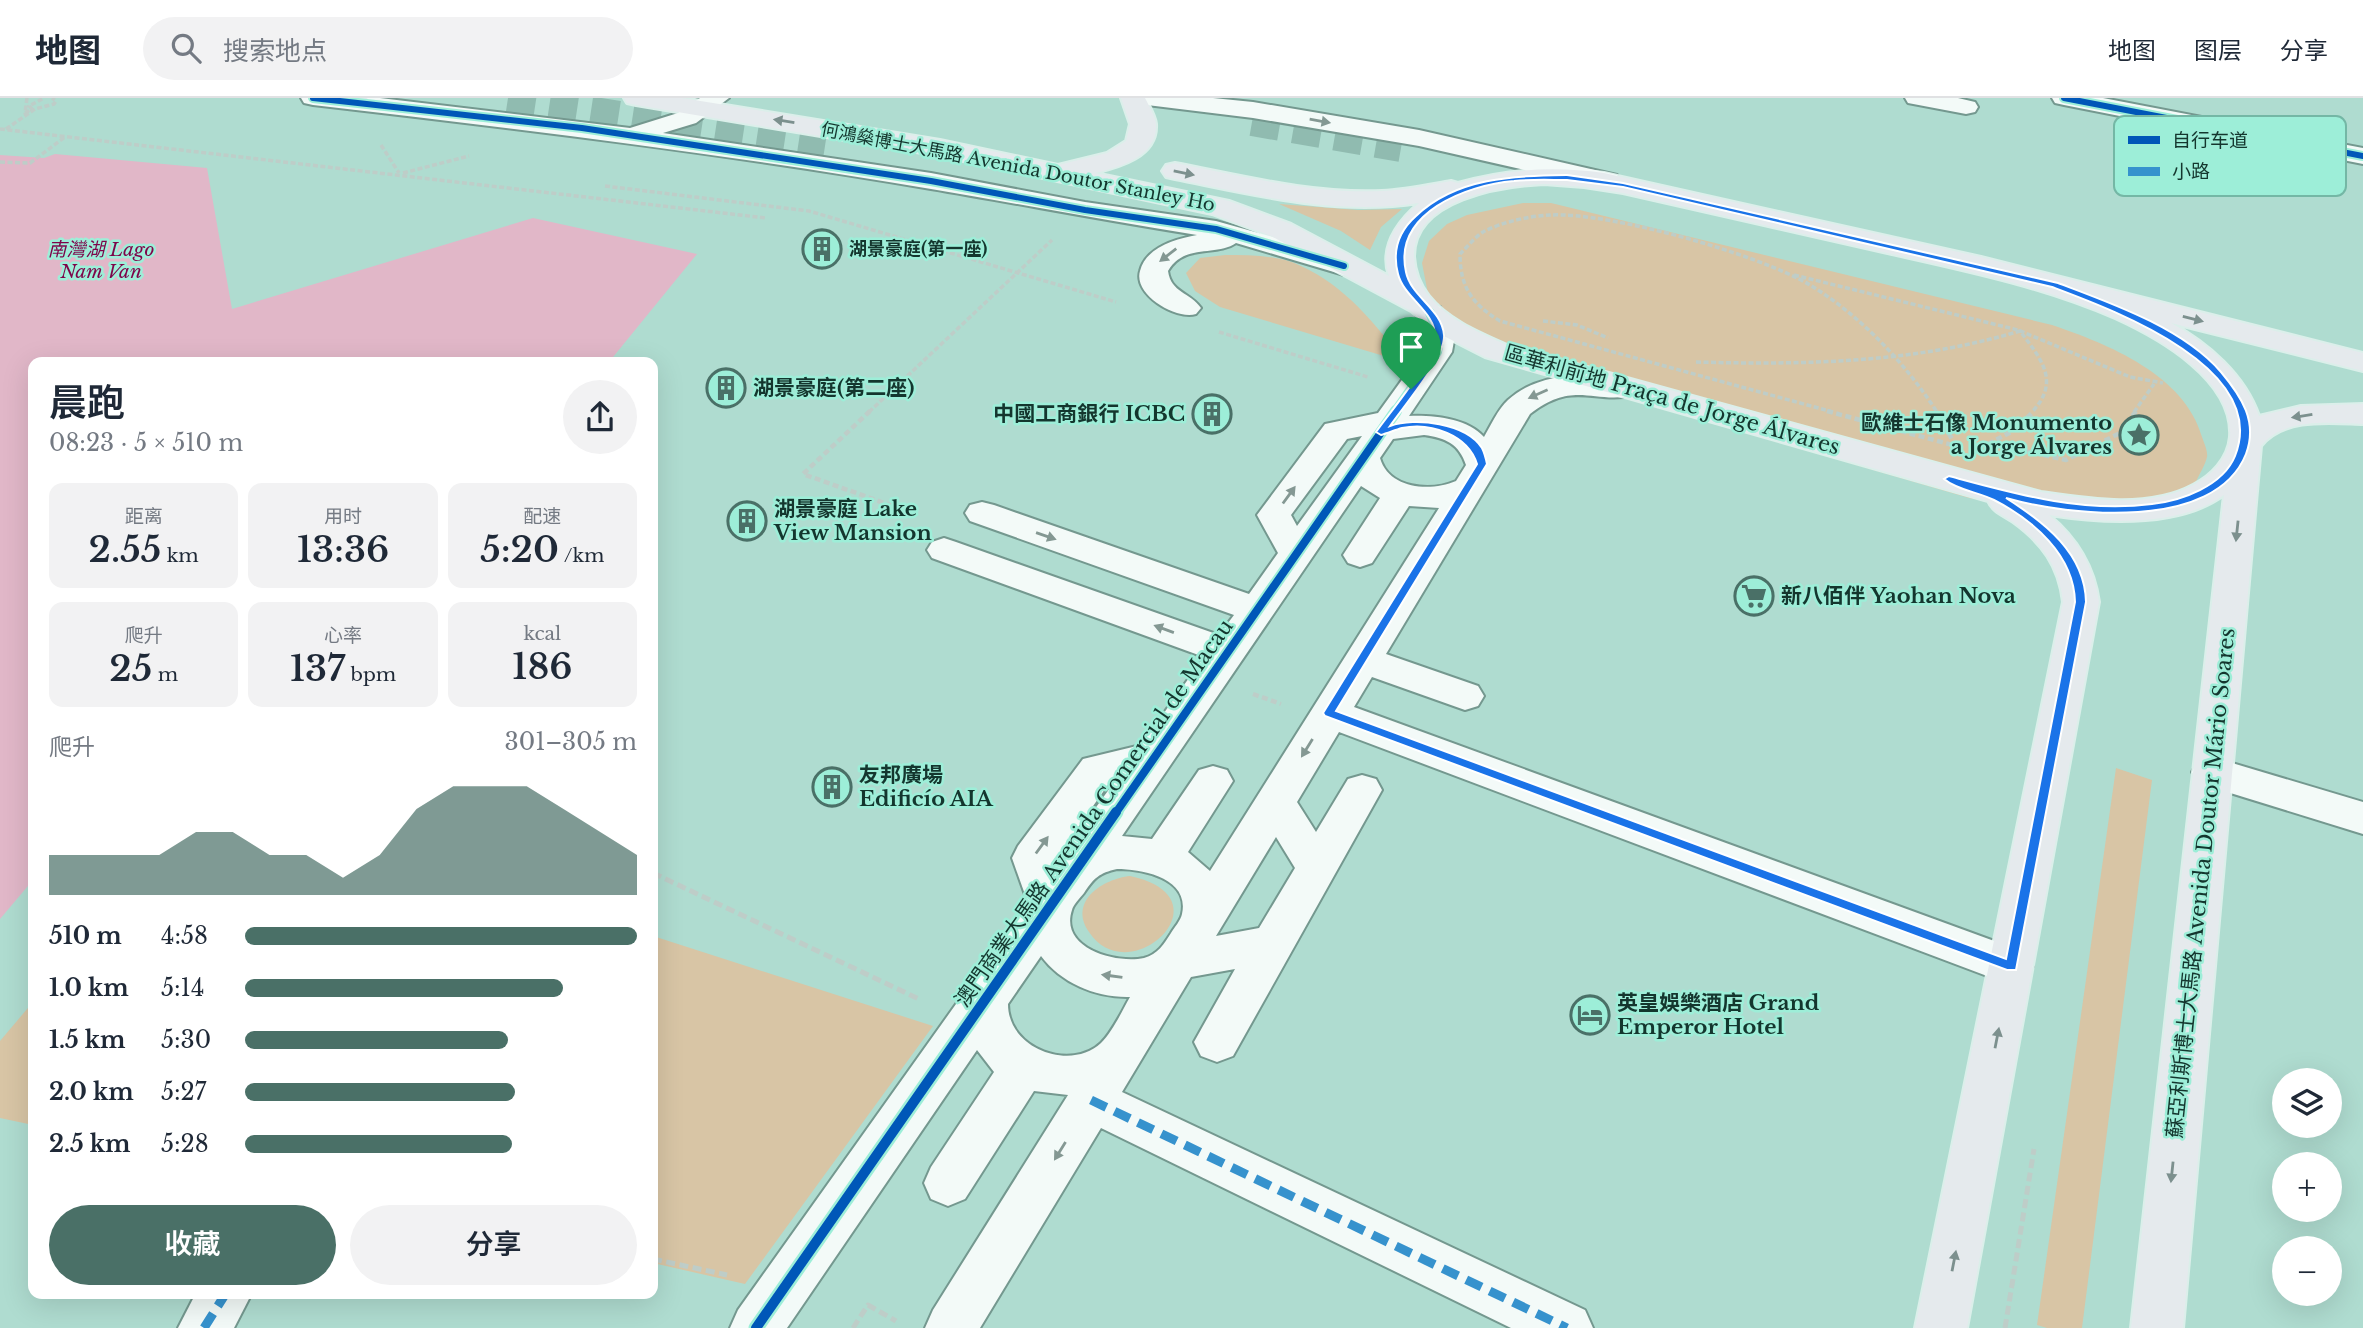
<!DOCTYPE html>
<html lang="zh">
<meta charset="utf-8">
<style>
body{margin:0;font-family:"Libre Baskerville","Noto Sans SC",serif;background:#f2f2f3;color:#1f2937;height:100vh;display:flex;flex-direction:column;font-size:26px;white-space:nowrap}
*{box-sizing:border-box;margin:0}
p{font-size:23px;color:#747a83}
.icon{flex:none;width:38px;height:38px;fill:none;stroke:currentColor;stroke-width:2;stroke-linecap:round;stroke-linejoin:round}
.map{position:relative;flex:1;overflow:hidden}
.sheet{position:absolute;left:28px;top:259px;width:630px;height:942px;display:flex;flex-direction:column;background:#fff;border-radius:14px;box-shadow:0 7px 28px #0002}
.sheet>*{flex:none}
.controls{position:absolute;left:2272px;top:970px;display:grid;gap:14px}
.controls a{display:grid;place-items:center;width:70px;height:70px;border-radius:50%;background:#fff;box-shadow:0 7px 28px #0002;font-size:35px}
.pin{position:absolute;display:grid;place-items:center;width:60px;height:60px;color:#fff;margin:-72px -30px;border-radius:50% 50% 50% 0;rotate:-45deg;box-shadow:0 0 7px #0007}
.pin .icon{rotate:45deg}
.round{display:grid;place-items:center;flex:none;width:74px;height:74px;border-radius:37px;background:#f2f2f3}
.head{display:flex;align-items:center;justify-content:space-between;height:119px;padding:0 21px}
h1{font-size:38px;font-weight:600;line-height:52px}
.figures{display:grid;grid-template-columns:repeat(3,1fr);gap:10px;height:119px;padding:7px 21px}
.figures div{display:grid;align-content:center;border-radius:14px;background:#f2f2f3;text-align:center}
.figures b{font-size:35px;font-weight:600}
.figures small{font-size:19px;font-weight:400}
.figures p{font-size:19px}
.chart{height:196px;padding:14px 21px}
.chart p{display:flex;justify-content:space-between}
.chart svg{width:100%;height:126px;margin-top:7px;fill:#4a7067;opacity:.7}
.primary-button{display:flex;gap:14px;margin-top:auto;padding:14px 21px}
.primary-button a{flex:1;height:80px;border-radius:42px;background:#4a7067;color:#fff;font-size:28px;font-weight:600;line-height:80px;text-align:center}
.primary-button a+a{background:#f2f2f3;color:#1f2937}
ul{padding:0 21px;list-style:none;font-size:23px}
li{display:grid;grid-template-columns:112px 84px 1fr;align-items:center;height:52px}
li i{height:18px;border-radius:9px;background:#4a7067}
header{display:flex;align-items:center;gap:42px;box-sizing:border-box;height:98px;padding:0 35px;background:#fff;border-bottom:2px solid #e0e1e3}
header strong{font-size:33px}
nav{display:flex;gap:38px;margin-inline-start:auto;font-size:24px}
.search{width:490px;height:63px;background:#f2f2f3;display:flex;align-items:center;gap:18px;box-sizing:border-box;padding:0 24px;border-radius:38px;color:#747a83;font-size:26px}
.map>svg:first-child{display:block}
.green{fill:#d8c5a5}
.water{fill:#e1b7c8}
.lines{fill:none;stroke-linecap:round;stroke-linejoin:round}
.minor-tunnel{stroke:#90bbb0;stroke-width:28;stroke-dasharray:28 14;stroke-linecap:butt}
.minor-casing{stroke:#74988f;stroke-width:4}
.major-casing{stroke:#dbefea;stroke-width:4}
.path-far2{stroke:#becdc8;stroke-width:3.5;stroke-dasharray:5 2.5;stroke-linecap:butt}
.path-far1{stroke:#becdc8;stroke-width:4.5;stroke-dasharray:6 3.5;stroke-linecap:butt}
.path{stroke:#becdc8;stroke-width:5;stroke-dasharray:9 4.5;stroke-linecap:butt}
.minor{fill:#f3faf8;fill-rule:evenodd}
.major{fill:#e5eaed;fill-rule:evenodd}
.quiet-far1{stroke:#3692cd;stroke-width:6;stroke-dasharray:13 6;stroke-linecap:butt}
.quiet{stroke:#3692cd;stroke-width:9;stroke-dasharray:17 9;stroke-linecap:butt}
.cycleway-far2-casing{stroke:#9deed8;stroke-width:10}
.cycleway-far1-casing{stroke:#9deed8;stroke-width:12}
.cycleway-casing{stroke:#9deed8;stroke-width:15}
.cycleway-far2{stroke:#0057b8;stroke-width:6}
.cycleway-far1{stroke:#0057b8;stroke-width:8}
.cycleway{stroke:#0057b8;stroke-width:10}
.oneway{fill:#7c908e}
.oneway2{fill:#849893}
.route{fill:#1a73e8;stroke:#fff;stroke-width:2;fill-rule:evenodd}
.labels{text-anchor:middle;stroke-width:5;stroke-linejoin:round;paint-order:stroke}
.far-street-label{font-size:18px;fill:#14362e;stroke:#9deed8}
.far-poi-label{font-size:18px;font-weight:bold;fill:#14362e;stroke:#9deed8;text-anchor:start}
.far-water-label{font-size:19px;font-style:italic;fill:#7e0449;stroke:#9deed8}
.poi-label{font-size:21px;font-weight:bold;fill:#14362e;stroke:#9deed8;text-anchor:start}
.street-label{font-size:21px;fill:#14362e;stroke:#9deed8}
.key{fill:#9deed8;stroke:#74b7a5;stroke-width:2}
.key-label{font-size:19px;fill:#14362e}
</style>
<header>
<strong>地图</strong>
<div class="search"><svg class="icon" aria-label="search" viewBox="0 0 24 24"><circle cx="10" cy="10" r="6"/><path d="M15 15l6 6"/></svg>搜索地点</div>
<nav><a>地图</a><a>图层</a><a>分享</a></nav>
</header>
<div class="map">
<svg width="2363" height="1230" viewBox="0 0 2363 1230">
<rect width="100%" height="100%" fill="#afdcd0"/>
<g class="green">
<path d="M1523,105H1551L2052,227C2108,246 2185,277 2202,339C2204,345 2208,353 2207,359C2205,368 2199,376 2196,384L2161,401L2017,409L1969,400L1535,273L1449,220L1428,196L1422,165L1429,143L1447,126L1467,117Z"/>
<polygon points="1279,106 1358,112 1402,111 1381,129 1370,152 1341,133"/>
<path d="M1225,157C1250,157 1279,157 1301,168C1345,188 1376,226 1404,264L1220,209L1195,193L1186,175L1200,160Z"/>
<polygon points="2116,670 2152,682 2082,1230 2047,1230 2037,1227"/>
<path d="M1130,778C1232,800 1129,895 1089,834C1068,803 1103,781 1130,778Z"/>
<polygon points="653,838 933,928 745,1186 653,1165"/>
<polygon points="33,904 33,1027 0,1020 0,943"/>
</g>
<polygon class="water" points="55,56 207,70 232,211 533,120 697,156 609,264 33,264 33,782 0,821 0,57 44,60"/>
<g class="lines">
<g class="minor-tunnel">
<polyline points="508,0 825,48"/>
<polyline points="1252,24 1401,50"/>
</g>
<g class="minor-casing">
<g id="minor">
<path d="M301,0H380L630,30L678,15L700,0H729L696,25L663,35L931,75L1085,104L1216,123L1354,162L1358,168L1354,174L1344,177L1236,145C1216,159 1184,145 1168,173C1171,195 1190,194 1201,210L1196,216C1175,222 1133,196 1140,173C1146,149 1176,141 1197,137C1108,123 1020,106 931,91C726,56 520,31 313,7L304,5Z"/>
<polygon points="1135,0 1213,0 1253,4 1419,32 1617,77 1621,83 1617,89 1608,91 1419,48 1253,20 1147,7 1138,5"/>
<polygon points="1905,0 1958,0 1975,4 1978,9 1975,14 1966,16 1908,5"/>
<polygon points="2052,0 2103,0 2363,50 2363,66 2064,7 2055,5"/>
<path d="M1430,206L1440,209L1455,237L1452,254L1409,318C1433,317 1467,320 1484,339C1491,327 1498,311 1508,302C1540,272 1596,274 1635,283L1640,290L1635,297C1593,307 1575,281 1530,316L1386,556L1478,588L1484,598L1478,608L1465,612L1372,579L1354,609L2027,855L2033,868L2027,881L2011,887L1995,881L1339,634L1297,704L1316,734L1348,681L1362,677L1376,681L1382,692L1233,958L1217,964L1201,958L1194,944L1235,871L1191,879L1122,994L1585,1212L1593,1230H1511L1101,1030L980,1230H925L933,1212L1068,997L1034,993L965,1101L948,1108L931,1101L924,1085L931,1069L994,974L977,952L787,1230H730L738,1212L1028,805L1012,760L1018,748L1083,661L1141,647L1204,559L932,460L927,452L932,444L944,440L956,444L1219,537L1234,517L970,423L965,415L970,407L982,404L994,407L1249,496L1278,455L1257,417L1325,326L1378,315L1422,254L1425,237L1415,215L1420,209ZM1424,337C1446,340 1459,346 1466,367L1456,383C1430,394 1389,391 1380,360L1393,341ZM1362,338L1297,428L1291,417L1347,341ZM1361,388L1380,400L1343,457L1348,465L1360,469L1372,465L1409,408L1439,410L1210,773L1188,754L1233,683L1227,672L1213,668L1199,672L1152,741L1122,738ZM1115,683L1063,755L1056,766L1055,762L1110,684ZM1276,739L1295,770L1259,830L1216,838ZM1117,771C1142,771 1190,780 1182,816C1181,822 1174,830 1171,835C1164,846 1158,856 1144,860C1117,866 1059,851 1072,812C1073,807 1080,800 1084,795C1094,780 1099,775 1117,771ZM1041,858C1061,885 1096,900 1130,899C1122,913 1113,933 1101,945C1072,973 1008,952 1008,906Z"/>
<polygon points="2212,659 2363,704 2363,736 2198,685 2192,674 2198,663"/>
<polygon points="196,1195 252,1195 234,1230 178,1230"/>
</g>
</g>
<g class="major-casing">
<g id="major">
<path d="M339,0H367L369,3L366,8C355,11 345,10 339,0Z"/>
<path d="M624,0H682L940,42L1058,67L1107,55L1126,43L1130,26L1121,0H1145C1149,8 1155,17 1156,26C1158,59 1119,69 1095,75L1229,103L1291,126L1389,178C1379,148 1397,124 1419,105C1336,118 1255,97 1175,81L1166,79L1162,73L1166,67L1175,65C1243,78 1312,96 1382,93C1405,92 1428,87 1451,83L1458,85C1507,71 1553,68 1604,75L1981,159L2363,255V273L2171,225C2208,245 2245,277 2259,318L2301,308L2363,306V326C2330,325 2284,319 2261,348L2183,1230H2131L2224,397C2179,430 2102,425 2049,417C2077,440 2094,468 2099,504L1967,1230H1915L2063,504C2059,468 2042,445 2013,424C2003,417 1993,414 1988,403L1485,259L1436,234L1411,213L1271,138L1212,116L940,58L636,7L627,5ZM1544,86L1584,89L1623,95C1713,115 1802,136 1892,156C1968,173 2044,189 2115,220C2159,240 2234,282 2230,339C2228,361 2211,378 2193,387C2149,411 2088,401 2041,394L1507,247C1480,235 1448,222 1429,198C1419,186 1415,174 1414,159C1413,101 1502,88 1544,86Z"/>
</g>
</g>
<g class="path-far2">
<polyline points="27,0 25,15 32,11 29,8 44,0"/>
<polyline points="0,31 766,120"/>
<polyline points="6,31 35,11 54,6 56,3 52,0"/>
<polyline points="381,47 399,75"/>
<polyline points="0,64 30,65 65,39"/>
<polyline points="403,75 469,58"/>
<polyline points="605,88 809,113 1116,204"/>
<polyline points="1794,177 2018,232 2130,279 2163,285"/>
<polyline points="1543,223 1577,227 1608,240"/>
<polyline points="1219,234 1368,279"/>
<path d="M1696,264C1807,267 1913,265 2020,233C2041,261 2061,283 2032,314"/>
<polyline points="869,314 1052,142"/>
<path d="M1833,314L1500,223C1472,206 1460,189 1460,156C1467,149 1475,139 1483,134C1502,124 1529,118 1550,117C1610,114 1758,156 1810,187C1861,218 1905,265 1937,314"/>
<polyline points="2134,314 2154,286"/>
</g>
<g class="path-far1">
<polyline points="870,313 803,376 918,417"/>
<polyline points="1827,313 1956,348 1936,313"/>
<polyline points="1988,346 2013,333 2034,313"/>
<polyline points="1997,347 2066,362 2120,335 2136,313"/>
<polyline points="1253,596 1281,606"/>
</g>
<g class="path">
<polyline points="653,775 921,902"/>
<polyline points="653,1161 727,1177"/>
<polyline points="853,1230 868,1207 896,1223"/>
<polyline points="2005,1230 2034,1051"/>
</g>
<use href="#minor" class="minor"/>
<use href="#major" class="major"/>
<polyline class="quiet-far1" points="1329,615 1601,716"/>
<g class="quiet">
<polyline points="1597,714 2011,868"/>
<polyline points="1091,1002 1567,1230"/>
<polyline points="204,1230 226,1195"/>
</g>
<g class="cycleway-far2-casing">
<g id="cycleway-far2">
<polyline points="313,0 582,30 931,83 1085,112 1216,131 1344,168"/>
<polyline points="2064,0 2363,58"/>
<polyline points="1395,314 1437,254 1440,237 1430,215"/>
</g>
</g>
<g class="cycleway-far1-casing">
<polyline id="cycleway-far1" points="1115,716 1396,313"/>
</g>
<g class="cycleway-casing">
<polyline id="cycleway" points="756,1230 1116,714"/>
</g>
<use href="#cycleway-far2" class="cycleway-far2"/>
<use href="#cycleway-far1" class="cycleway-far1"/>
<use href="#cycleway" class="cycleway"/>
</g>
<defs><path id="oneway-solid" d="M-6-.8H1V-3.2L6.5 0L1 3.2V.8H-6Z" transform="scale(1.75)"/></defs>
<g class="oneway">
<use href="#oneway-solid" transform="translate(784 23) rotate(-171)"/>
<use href="#oneway-solid" transform="translate(1184 75) rotate(11)"/>
<use href="#oneway-solid" transform="translate(2193 221) rotate(14)"/>
<use href="#oneway-solid" transform="translate(2302 318) rotate(171)"/>
<use href="#oneway-solid" transform="translate(2237 433) rotate(96)"/>
<use href="#oneway-solid" transform="translate(1997 940) rotate(-79)"/>
<use href="#oneway-solid" transform="translate(2172 1074) rotate(96)"/>
<use href="#oneway-solid" transform="translate(1954 1163) rotate(-79)"/>
</g>
<g class="oneway2">
<use href="#oneway-solid" transform="translate(1320 23) rotate(10)"/>
<use href="#oneway-solid" transform="translate(1168 157) rotate(142)"/>
<use href="#oneway-solid" transform="translate(1538 296) rotate(156)"/>
<use href="#oneway-solid" transform="translate(1289 397) rotate(-54)"/>
<use href="#oneway-solid" transform="translate(1046 438) rotate(19)"/>
<use href="#oneway-solid" transform="translate(1164 531) rotate(-160)"/>
<use href="#oneway-solid" transform="translate(1307 650) rotate(122)"/>
<use href="#oneway-solid" transform="translate(1042 747) rotate(-54)"/>
<use href="#oneway-solid" transform="translate(1112 878) rotate(-172)"/>
<use href="#oneway-solid" transform="translate(1060 1053) rotate(122)"/>
</g>
<path class="route" d="M1567,77L1623,85L2058,185C2111,205 2183,230 2221,274C2242,299 2258,324 2246,356C2215,434 2069,418 2006,400C2044,424 2085,455 2086,504L2016,872H2007L1325,618L1323,615L1477,366C1468,337 1431,324 1402,330C1395,332 1388,335 1381,337L1376,334C1390,314 1435,261 1435,239C1436,214 1404,200 1398,176C1392,153 1399,133 1416,118C1457,79 1514,78 1567,77ZM1567,82L1623,89L2052,189C2113,212 2270,269 2235,358C2223,388 2181,403 2152,406C2081,415 2016,396 1949,378L1944,381C1957,392 1978,394 1994,402C2033,422 2074,457 2075,504L2006,861L1336,613L1487,366C1486,361 1484,354 1482,350C1466,325 1415,319 1390,328C1403,309 1446,259 1444,237C1442,211 1411,199 1406,174C1393,115 1466,87 1514,83C1532,81 1550,82 1567,82Z"/>
<defs>
<g id="building-ring" transform="scale(2.0125)"><circle r="9.5" fill="#9deed8" stroke="#4a7067" stroke-width="1.5"/><path d="M-4-6H4V6H1V3H-1V6H-4ZM-2.5-4.3h1.7v1.8h-1.7ZM.8-4.3h1.7v1.8H.8ZM-2.5-1h1.7V.8h-1.7ZM.8-1h1.7V.8H.8Z" fill="#4a7067"/></g>
<g id="sight-ring" transform="scale(2.0125)"><circle r="9.5" fill="#9deed8" stroke="#4a7067" stroke-width="1.5"/><path d="M0-6L1.8-2.2L6-1.7L2.9 1.2L3.7 5.4L0 3.3L-3.7 5.4L-2.9 1.2L-6-1.7L-1.8-2.2Z" fill="#4a7067"/></g>
<g id="supermarket-ring" transform="scale(2.0125)"><circle r="9.5" fill="#9deed8" stroke="#4a7067" stroke-width="1.5"/><path d="M-6-5.5h2.5l.6 2H6L4.5 2H-2.5L-4.4-4H-6ZM-1.5 3.2a1.3 1.3 0 1 0 .1 0ZM3 3.2a1.3 1.3 0 1 0 .1 0Z" fill="#4a7067"/></g>
<g id="hotel-ring" transform="scale(2.0125)"><circle r="9.5" fill="#9deed8" stroke="#4a7067" stroke-width="1.5"/><path d="M-6-4.5h1.5V1H6V5H4.5V3h-9V5H-6ZM-4 0a1.8 1.8 0 1 1 3.6 0ZM.5 0V-2.5h3Q6-2.5 6 0Z" fill="#4a7067"/></g>
</defs>
<g fill-rule="evenodd">
<use href="#building-ring" x="822" y="151"/>
<use href="#building-ring" x="726" y="290"/>
<use href="#building-ring" x="1212" y="316"/>
<use href="#sight-ring" x="2139" y="337"/>
<use href="#building-ring" x="747" y="423"/>
<use href="#supermarket-ring" x="1754" y="498"/>
<use href="#building-ring" x="832" y="689"/>
<use href="#hotel-ring" x="1590" y="917"/>
</g>
<g class="labels">
<g class="far-street-label">
<text transform="translate(1018 69) rotate(11)" y="6">何鴻燊博士大馬路 Avenida Doutor Stanley Ho</text>
</g>
<g class="far-poi-label">
<text x="849" y="157">湖景豪庭(第一座)</text>
</g>
<g class="far-water-label">
<text x="101" y="158">南灣湖 Lago<tspan x="101" dy="22">Nam Van</tspan></text>
</g>
<g class="poi-label">
<text x="753" y="297">湖景豪庭(第二座)</text>
<text x="1185" y="323" text-anchor="end">中國工商銀行 ICBC</text>
<text x="2112" y="332" text-anchor="end">歐維士石像 Monumento<tspan x="2112" dy="24">a Jorge Álvares</tspan></text>
<text x="774" y="418">湖景豪庭 Lake<tspan x="774" dy="24">View Mansion</tspan></text>
<text x="1781" y="505">新八佰伴 Yaohan Nova</text>
<text x="859" y="684">友邦廣場<tspan x="859" dy="24">Edificío AIA</tspan></text>
<text x="1617" y="912">英皇娛樂酒店 Grand<tspan x="1617" dy="24">Emperor Hotel</tspan></text>
</g>
<g class="street-label">
<text transform="translate(1672 302) rotate(16)" y="7">區華利前地 Praça de Jorge Álvares</text>
<text transform="translate(1094 715) rotate(-55)" y="7">澳門商業大馬路 Avenida Comercial de Macau</text>
<text transform="translate(2201 785) rotate(-84)" y="7">蘇亞利斯博士大馬路 Avenida Doutor Mário Soares</text>
</g>
</g>
<rect x="2114" y="18" width="232" height="80" rx="10" class="key"/>
<rect x="2128" y="38" width="32" height="8" fill="#0057b8"/>
<rect x="2128" y="69" width="32" height="9" fill="#3692cd"/>
<g class="key-label">
<text x="2172" y="49">自行车道</text>
<text x="2172" y="80">小路</text>
</g>
</svg>
<div class="controls">
<a><svg class="icon" aria-label="layers" viewBox="0 0 24 24"><path d="M12 4l9 5-9 5-9-5zM3 14l9 5 9-5"/></svg></a>
<a>+</a>
<a>−</a>
</div>
<div class="pin" style="left:1411px;top:291px;background:#1e9e55"><svg class="icon" aria-label="arrive" viewBox="0 0 24 24"><path d="M6 21V4h12l-3 4 3 4H6"/></svg></div>
<section class="sheet">
<div class="head"><div><h1>晨跑</h1><p>08:23 · 5 × 510 m</p></div><a class="round"><svg class="icon" aria-label="share" viewBox="0 0 24 24"><path d="M12 15V3M7 8l5-5 5 5M5 13v7h14v-7"/></svg></a></div>
<div class="figures">
<div><p>距离</p><b>2.55<small> km</small></b></div>
<div><p>用时</p><b>13:36</b></div>
<div><p>配速</p><b>5:20<small> /km</small></b></div>
</div>
<div class="figures">
<div><p>爬升</p><b>25<small> m</small></b></div>
<div><p>心率</p><b>137<small> bpm</small></b></div>
<div><p>kcal</p><b>186</b></div>
</div>
<div class="chart"><p><span>爬升</span>301–305 m</p>
<svg viewBox="0 0 160 44" preserveAspectRatio="none"><path d="M0 44V30L10 30L20 30L30 30L40 22L50 22L60 30L70 30L80 38L90 30L100 14L110 6L120 6L130 6L140 14L150 22L160 30V44z"/></svg>
</div>
<ul>
<li><b>510 m</b>4:58<i style="width:100%"></i></li>
<li><b>1.0 km</b>5:14<i style="width:81%"></i></li>
<li><b>1.5 km</b>5:30<i style="width:67%"></i></li>
<li><b>2.0 km</b>5:27<i style="width:69%"></i></li>
<li><b>2.5 km</b>5:28<i style="width:68%"></i></li>
</ul>
<div class="primary-button"><a>收藏</a><a>分享</a></div>
</section>
</div>
